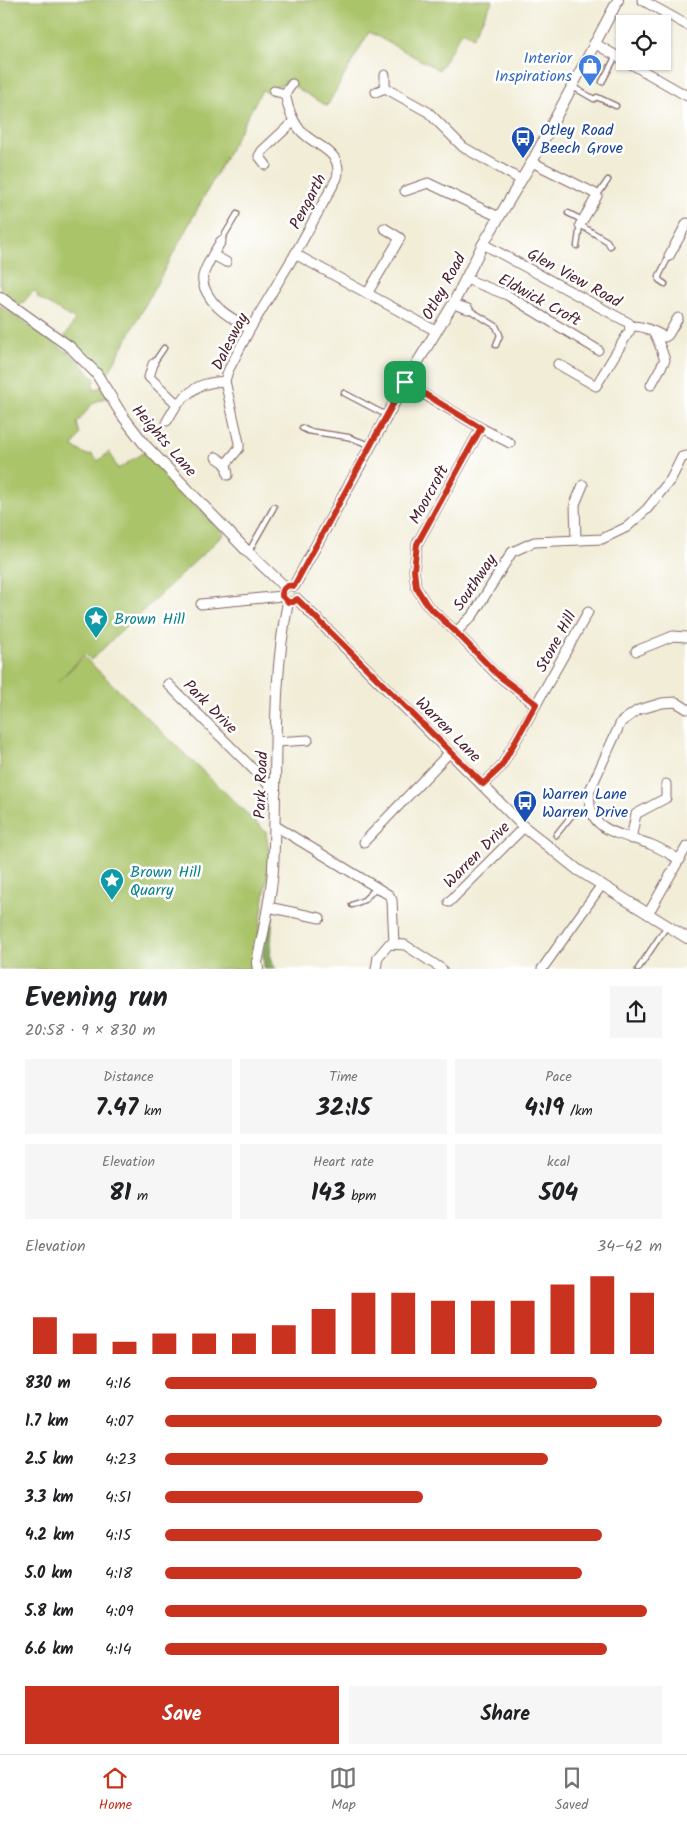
<!DOCTYPE html>
<meta charset="utf-8">
<style>
body{margin:0;font-family:Kalam,sans-serif;background:#f6f6f6;color:#202124;height:100vh;display:flex;flex-direction:column;font-size:19px;white-space:nowrap}
*{box-sizing:border-box;margin:0}
p{font-size:16px;color:#757577}
.icon{flex:none;width:28px;height:28px;fill:none;stroke:currentColor;stroke-width:2;stroke-linecap:round;stroke-linejoin:round}
.map{position:relative;height:969px;overflow:hidden}
.sheet{display:flex;flex-direction:column;background:#fff;flex:1}
.sheet>*{flex:none}
.controls{position:absolute;left:616px;top:15px;display:grid;gap:10px}
.controls a{display:grid;place-items:center;width:55px;height:55px;border-radius:0px;background:#fff;box-shadow:0 1px 4px #0004;font-size:25px}
.pin{position:absolute;display:grid;place-items:center;width:42px;height:42px;color:#fff;margin:-21px;border-radius:10px;box-shadow:0 2px 8px #0006}
.round{display:grid;place-items:center;flex:none;width:52px;height:52px;border-radius:0px;background:#f6f6f6}
.overview{display:flex;align-items:center;justify-content:space-between;height:85px;padding:0 25px}
h1{font-size:28px;font-weight:700;line-height:38px}
.metrics{display:grid;grid-template-columns:repeat(3,1fr);gap:8px;height:85px;padding:5px 25px}
.metrics div{display:grid;align-content:center;border-radius:0px;background:#f6f6f6;text-align:center}
.metrics b{font-size:25px;font-weight:700}
.metrics small{font-size:14px;font-weight:400}
.metrics p{font-size:14px}
.chart{height:140px;padding:10px 25px}
.chart p{display:flex;justify-content:space-between}
.chart svg{width:100%;height:90px;margin-top:5px;stroke:#c8321e;stroke-width:6}
.button{display:flex;gap:10px;margin-top:auto;padding:10px 25px}
.button a{flex:1;height:58px;border-radius:0px;background:#c8321e;color:#fff;font-size:20px;font-weight:700;line-height:58px;text-align:center}
.button a+a{background:#f6f6f6;color:#202124}
ul{padding:0 25px;list-style:none;font-size:16px}
li{display:grid;grid-template-columns:80px 60px 1fr;align-items:center;height:38px}
li i{height:12px;border-radius:6px;background:#c8321e}
.tab-bar{display:flex;justify-content:space-around;align-items:center;height:70px;border-top:1px solid #e0e0e0;background:#fff;font-size:14px;color:#757577}
.tab-bar a{display:grid;justify-items:center;gap:2px}
.tab-bar .current{color:#c8321e}
.map>svg:first-child{display:block}
.green{fill:#aac46a;stroke:#7a724a}
.forest{fill:#87aa5e;stroke:#686444}
.lines{fill:none;stroke-linecap:round;stroke-linejoin:round}
.service-casing{stroke:#846767;stroke-width:7}
.minor-casing{stroke:#846767;stroke-width:11}
.tertiary-casing{stroke:#846767;stroke-width:12}
.service{stroke:#fff;stroke-width:4.5}
.minor{stroke:#fff;stroke-width:9}
.tertiary{stroke:#fff;stroke-width:10}
.route-casing{stroke:#fff;stroke-width:10}
.route{stroke:#c8321e;stroke-width:6}
.labels{text-anchor:middle;stroke-width:5;stroke-linejoin:round;paint-order:stroke}
.shop-label{font-size:16px;fill:#366cbe;stroke:#fff;text-anchor:end}
.transit-label{font-size:16px;fill:#164399;stroke:#fff;text-anchor:start}
.street-label{font-size:16px;fill:#4a1f2b;stroke:#fff}
.culture-label{font-size:16px;fill:#0d838f;stroke:#fff;text-anchor:start}
</style>
<div class="map">
<svg width="687" height="969" viewBox="0 0 687 969">
<rect width="100%" height="100%" fill="#fff"/>
<filter id="ink" filterUnits="userSpaceOnUse"><feTurbulence type="fractalNoise" baseFrequency=".02" numOctaves="2"/><feDisplacementMap in="SourceGraphic" scale="10" xChannelSelector="R" yChannelSelector="G"/><feConvolveMatrix kernelMatrix="1 2 1 2 8 2 1 2 1" color-interpolation-filters="sRGB"/></filter>
<filter id="wash" filterUnits="userSpaceOnUse"><feTurbulence type="fractalNoise" baseFrequency=".0096" numOctaves="4" result="noise"/><feDisplacementMap in="SourceGraphic" scale="20" xChannelSelector="R" yChannelSelector="G"/><feGaussianBlur stdDeviation="1.12" result="paint"/><feColorMatrix in="noise" values="0 0 0 0 0 0 0 0 0 0 0 0 0 0 0 0 0 1.4 0 .05"/><feComposite in="paint" operator="in"/></filter>
<g filter="url(#wash)">
<rect width="100%" height="100%" fill="#f1edd7"/>
<g class="green">
<polygon points="0,0 493,0 473,37 463,30 439,70 369,32 327,106 285,81 284,84 274,87 272,95 262,90 105,379 81,350 64,338 75,320 37,297 38,294 33,291 20,306 0,291"/>
<polygon points="0,305 77,359 96,381 93,383 94,390 101,387 107,397 93,403 77,423 80,434 73,447 87,455 92,454 98,461 109,452 118,469 144,452 224,534 91,660 85,654 57,682 84,657 266,832 270,859 254,963 255,969 0,969"/>
</g>
<polygon class="forest" points="270,913 273,914 270,959 276,969 264,969 263,953"/>
</g>
<g filter="url(#ink)">
<g class="lines">
<g class="service-casing">
<g id="service">
<polyline points="602,82 616,56"/>
<polyline points="573,87 594,99 597,97 616,106"/>
<polyline points="597,196 608,180"/>
<polyline points="568,213 582,220"/>
<polyline points="221,241 237,214"/>
<polyline points="577,246 580,225 607,241 610,246"/>
<polyline points="665,284 659,280 659,276 669,256"/>
<polyline points="468,309 496,326 500,335 496,345"/>
<polyline points="153,364 164,348"/>
<polyline points="344,393 386,415"/>
<polyline points="302,428 308,431 348,437 370,445"/>
<polyline points="249,551 274,507"/>
<polyline points="556,835 572,815 590,811"/>
<polyline points="352,905 364,900 376,888"/>
<polyline points="638,969 667,926"/>
</g>
</g>
<g class="minor-casing">
<g id="minor">
<polyline points="642,0 687,25"/>
<polyline points="594,43 625,61"/>
<polyline points="626,61 687,96"/>
<polyline points="385,75 385,88"/>
<polyline points="376,92 385,88 428,112 463,147 521,180"/>
<polyline points="285,94 292,84"/>
<polyline points="532,162 594,193 597,196 580,225"/>
<polyline points="266,165 259,156 262,151 294,121"/>
<polyline points="405,191 428,183 499,217"/>
<path d="M221,241C215,252 206,264 203,276C202,281 204,287 206,291C216,311 232,318 250,329"/>
<polyline points="483,244 629,323 630,330 596,386 558,364"/>
<polyline points="295,254 436,331"/>
<polyline points="213,255 226,262"/>
<polyline points="669,256 687,223"/>
<polyline points="466,279 507,295 598,350"/>
<polyline points="367,294 400,238 384,228"/>
<polyline points="453,304 468,309"/>
<path d="M630,326C658,326 656,337 665,360L651,385"/>
<polyline points="653,331 665,337 668,335 678,318"/>
<path d="M153,364L149,377L177,404C195,387 199,383 225,381"/>
<polyline points="405,383 481,428 417,544 414,570 416,587 427,605 456,632 497,675 536,705"/>
<polyline points="167,421 177,404"/>
<polyline points="481,428 510,443"/>
<polyline points="216,457 226,464"/>
<path d="M228,475L226,464L239,448V443L225,381L228,371L250,329L295,254L337,178C344,150 314,147 300,130C291,119 288,107 285,94L274,91"/>
<polyline points="576,540 575,504 583,485"/>
<polyline points="201,604 282,596"/>
<polyline points="456,632 473,615 512,552 534,542 602,539 627,527 647,509 671,479 682,457 687,456"/>
<polyline points="636,651 673,636 687,637"/>
<polyline points="168,684 276,792"/>
<polyline points="276,742 308,740"/>
<polyline points="483,784 501,767 588,612"/>
<polyline points="274,825 389,895 392,900 394,944"/>
<polyline points="631,839 636,814 666,798 666,784"/>
<polyline points="364,842 450,752"/>
<path d="M680,860C671,855 662,849 652,845C623,833 584,834 590,790L621,722L638,710L662,703L676,702L687,709"/>
<polyline points="449,902 524,827"/>
<polyline points="268,907 320,918"/>
<polyline points="648,914 687,846"/>
<polyline points="376,969 378,957 389,944 405,945 442,969"/>
<polyline points="542,969 601,886"/>
</g>
</g>
<g class="tertiary-casing">
<g id="tertiary">
<polyline points="0,297 70,347 96,373 122,415 145,445 246,550 285,587"/>
<polyline points="294,586 405,383 453,304 483,244 532,162 618,0"/>
<polyline points="297,599 524,827 578,870 687,938"/>
<path d="M258,969L257,963C263,932 271,900 273,869C278,780 270,690 288,602"/>
</g>
</g>
<use href="#service" class="service"/>
<use href="#minor" class="minor"/>
<use href="#tertiary" class="tertiary"/>
</g>
</g>
<g class="lines" filter="url(#ink)">
<g class="route-casing">
<path id="route" d="M405,382L481,428L417,544L414,570L416,587L427,605L456,632L498,675L536,704L501,767L483,784L297,599L293,602H288L282,596C282,589 286,584 294,586Z"/>
</g>
<use href="#route" class="route"/>
</g>
<defs>
<g id="shop-pin" transform="scale(1.25)"><path d="M0 17L-7.5 6A9.5 9.5 0 1 1 7.5 6Z" fill="#3f7fe0" stroke="#fff"/><path d="M-5-2.5h2.3a2.7 3.5 0 0 1 5.4 0H5L5.5 6h-11ZM-1.5-2.5h3a1.5 2.3 0 0 0-3 0Z" fill="#fff"/></g>
<g id="bus-pin" transform="scale(1.25)"><path d="M0 17L-7.5 6A9.5 9.5 0 1 1 7.5 6Z" fill="#1a4fb4" stroke="#fff"/><path d="M-5-6H5V4H4V6H2V4H-2V6H-4V4H-5ZM-3.5-4V0h7V-4ZM-3.5 1.2v1.5H-2V1.2ZM2 1.2v1.5H3.5V1.2Z" fill="#fff"/></g>
<g id="sight-pin" transform="scale(1.25)"><path d="M0 17L-7.5 6A9.5 9.5 0 1 1 7.5 6Z" fill="#0f9aa8" stroke="#fff"/><path d="M0-6L1.8-2.2L6-1.7L2.9 1.2L3.7 5.4L0 3.3L-3.7 5.4L-2.9 1.2L-6-1.7L-1.8-2.2Z" fill="#fff"/></g>
</defs>
<g fill-rule="evenodd">
<use href="#shop-pin" x="590" y="66"/>
<use href="#bus-pin" x="523" y="138"/>
<use href="#sight-pin" x="96" y="618"/>
<use href="#bus-pin" x="525" y="802"/>
<use href="#sight-pin" x="112" y="880"/>
</g>
<g class="labels">
<g class="shop-label">
<text x="572" y="63">Interior<tspan x="572" dy="18">Inspirations</tspan></text>
</g>
<g class="transit-label">
<text x="540" y="135">Otley Road<tspan x="540" dy="18">Beech Grove</tspan></text>
<text x="542" y="799">Warren Lane<tspan x="542" dy="18">Warren Drive</tspan></text>
</g>
<g class="street-label">
<text transform="translate(307 201) rotate(-62)" y="6">Pengarth</text>
<text transform="translate(575 277) rotate(29)" y="6">Glen View Road</text>
<text transform="translate(443 286) rotate(-61)" y="6">Otley Road</text>
<text transform="translate(540 299) rotate(29)" y="6">Eldwick Croft</text>
<text transform="translate(229 341) rotate(-63)" y="6">Dalesway</text>
<text transform="translate(165 440) rotate(49)" y="6">Heights Lane</text>
<text transform="translate(428 494) rotate(-61)" y="6">Moorcroft</text>
<text transform="translate(474 582) rotate(-56)" y="6">Southway</text>
<text transform="translate(555 641) rotate(-61)" y="6">Stone Hill</text>
<text transform="translate(211 706) rotate(45)" y="6">Park Drive</text>
<text transform="translate(449 729) rotate(45)" y="6">Warren Lane</text>
<text transform="translate(260 785) rotate(-88)" y="6">Park Road</text>
<text transform="translate(476 854) rotate(-45)" y="6">Warren Drive</text>
</g>
<g class="culture-label">
<text x="114" y="624">Brown Hill</text>
<text x="130" y="877">Brown Hill<tspan x="130" dy="18">Quarry</tspan></text>
</g>
</g>
</svg>
<div class="controls">
<a><svg class="icon" aria-label="locate" viewBox="0 0 24 24"><circle cx="12" cy="12" r="6"/><path d="M12 2v4M12 18v4M2 12h4M18 12h4"/></svg></a>
</div>
<div class="pin" style="left:405px;top:382px;background:#1e9e55"><svg class="icon" aria-label="arrive" viewBox="0 0 24 24"><path d="M6 21V4h12l-3 4 3 4H6"/></svg></div>
</div>
<section class="sheet">
<div class="overview"><div><h1>Evening run</h1><p>20:58 · 9 × 830 m</p></div><a class="round"><svg class="icon" aria-label="share" viewBox="0 0 24 24"><path d="M12 15V3M7 8l5-5 5 5M5 13v7h14v-7"/></svg></a></div>
<div class="metrics">
<div><p>Distance</p><b>7.47<small> km</small></b></div>
<div><p>Time</p><b>32:15</b></div>
<div><p>Pace</p><b>4:19<small> /km</small></b></div>
</div>
<div class="metrics">
<div><p>Elevation</p><b>81<small> m</small></b></div>
<div><p>Heart rate</p><b>143<small> bpm</small></b></div>
<div><p>kcal</p><b>504</b></div>
</div>
<div class="chart"><p><span>Elevation</span>34–42 m</p>
<svg viewBox="0 0 160 44" preserveAspectRatio="none"><path d="M5 44V26M15 44V34M25 44V38M35 44V34M45 44V34M55 44V34M65 44V30M75 44V22M85 44V14M95 44V14M105 44V18M115 44V18M125 44V18M135 44V10M145 44V6M155 44V14"/></svg>
</div>
<ul>
<li><b>830 m</b>4:16<i style="width:87%"></i></li>
<li><b>1.7 km</b>4:07<i style="width:100%"></i></li>
<li><b>2.5 km</b>4:23<i style="width:77%"></i></li>
<li><b>3.3 km</b>4:51<i style="width:52%"></i></li>
<li><b>4.2 km</b>4:15<i style="width:88%"></i></li>
<li><b>5.0 km</b>4:18<i style="width:84%"></i></li>
<li><b>5.8 km</b>4:09<i style="width:97%"></i></li>
<li><b>6.6 km</b>4:14<i style="width:89%"></i></li>
</ul>
<div class="button"><a>Save</a><a>Share</a></div>
</section>
<nav class="tab-bar">
<a class="current"><svg class="icon" aria-label="home" viewBox="0 0 24 24"><path d="M3 11l9-7 9 7M6 9v11h12V9"/></svg>Home</a>
<a><svg class="icon" aria-label="map" viewBox="0 0 24 24"><path d="M3 6l6-2 6 2 6-2v14l-6 2-6-2-6 2zM9 4v14M15 6v14"/></svg>Map</a>
<a><svg class="icon" aria-label="saved" viewBox="0 0 24 24"><path d="M7 4h10v16l-5-4-5 4z"/></svg>Saved</a>
</nav>
